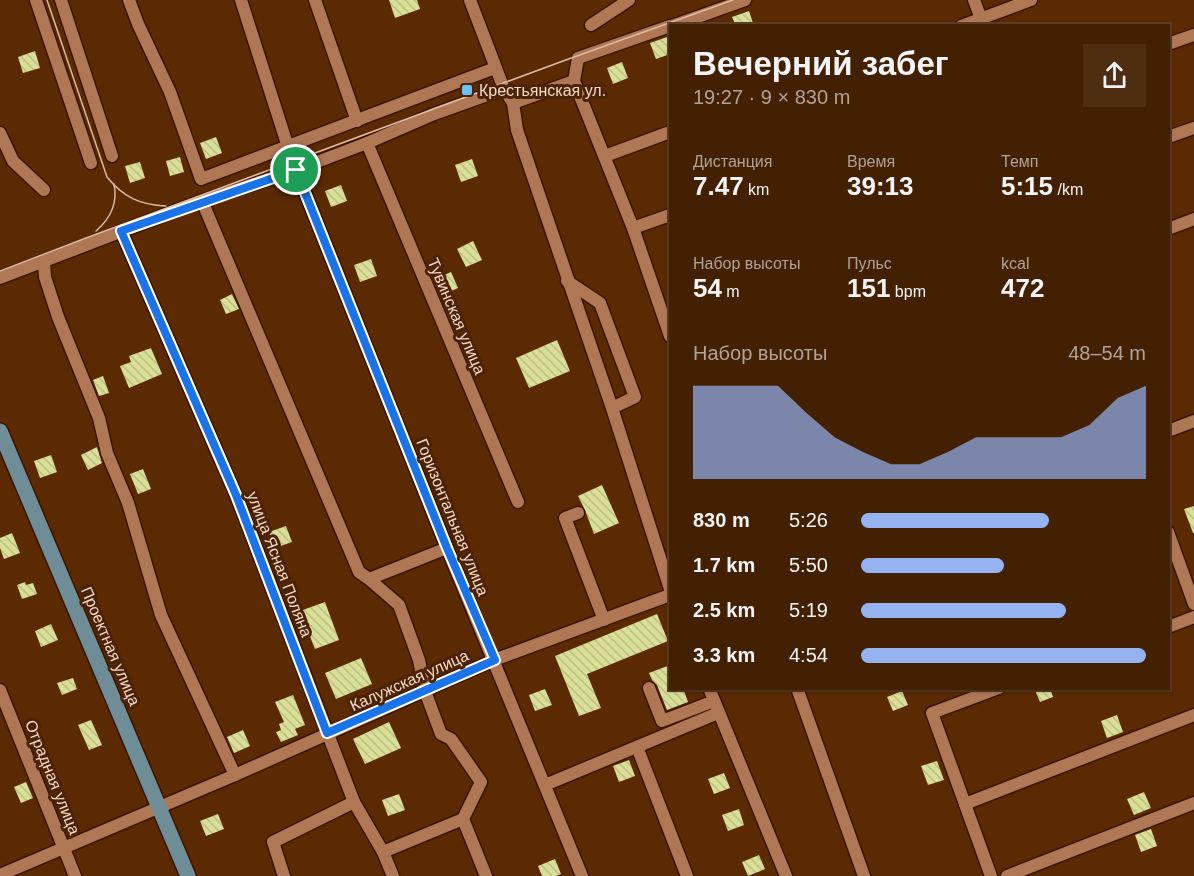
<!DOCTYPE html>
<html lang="ru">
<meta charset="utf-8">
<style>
body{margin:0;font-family:Arial,sans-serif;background:#4e2d11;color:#f1f3f6;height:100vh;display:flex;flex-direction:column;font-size:22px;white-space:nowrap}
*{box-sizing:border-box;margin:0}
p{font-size:20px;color:#afa399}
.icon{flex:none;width:33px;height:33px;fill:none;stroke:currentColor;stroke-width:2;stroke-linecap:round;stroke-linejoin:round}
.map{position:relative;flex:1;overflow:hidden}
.side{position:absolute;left:669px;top:24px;width:501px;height:666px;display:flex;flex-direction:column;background:#442002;border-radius:0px;box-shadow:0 2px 4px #0004,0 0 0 2px #5c3e24}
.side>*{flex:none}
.pin{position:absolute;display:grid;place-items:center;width:51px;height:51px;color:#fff;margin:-26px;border:3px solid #fff;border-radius:50%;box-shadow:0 2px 6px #0007}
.round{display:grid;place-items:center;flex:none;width:63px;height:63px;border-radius:0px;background:#4e2d11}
.headline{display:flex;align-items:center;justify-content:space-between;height:102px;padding:0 24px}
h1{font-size:33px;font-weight:600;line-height:45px}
.figures{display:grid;grid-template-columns:repeat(3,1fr);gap:9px;height:102px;padding:6px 24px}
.figures div{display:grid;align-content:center}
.figures b{font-size:26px;font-weight:600}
.figures small{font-size:16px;font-weight:400}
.figures p{font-size:16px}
.chart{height:168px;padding:12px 24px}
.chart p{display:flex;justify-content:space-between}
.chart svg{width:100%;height:108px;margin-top:6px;fill:#95b2f1;opacity:.7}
ul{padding:0 24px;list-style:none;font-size:20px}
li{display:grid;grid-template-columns:96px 72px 1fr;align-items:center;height:45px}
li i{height:15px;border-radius:8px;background:#95b2f1}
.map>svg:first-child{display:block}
.building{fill:url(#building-back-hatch)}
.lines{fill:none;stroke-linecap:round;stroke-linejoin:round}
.minor-casing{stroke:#391400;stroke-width:15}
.major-casing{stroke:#391400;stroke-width:18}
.minor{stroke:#b07754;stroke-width:12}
.major{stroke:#6f8d97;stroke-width:15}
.tram{stroke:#dcbaa4;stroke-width:1.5}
.route-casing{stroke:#fff;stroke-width:12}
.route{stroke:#1a73e8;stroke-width:8}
.poi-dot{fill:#69c4f1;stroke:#4a2308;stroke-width:2}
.labels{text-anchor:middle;stroke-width:6;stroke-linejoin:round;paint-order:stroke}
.poi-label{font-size:16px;fill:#f7d8c5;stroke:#4a2308;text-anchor:start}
.street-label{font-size:16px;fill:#f7d8c5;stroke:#4a2308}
</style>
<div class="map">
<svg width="1194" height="876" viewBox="0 0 1194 876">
<defs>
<pattern id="building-back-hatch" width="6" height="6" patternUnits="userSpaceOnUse" patternTransform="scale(1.5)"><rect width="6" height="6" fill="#d9df96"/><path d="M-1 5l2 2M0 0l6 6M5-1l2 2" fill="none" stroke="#bcbf84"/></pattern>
</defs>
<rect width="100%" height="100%" fill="#5b2a02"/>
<g class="building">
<polygon points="389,0 417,0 420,9 395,18"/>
<polygon points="749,11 754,26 736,26 732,17"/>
<polygon points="667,37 670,54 656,59 650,43"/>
<polygon points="35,51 40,68 23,73 18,57"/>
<polygon points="622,62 628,78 613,84 607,68"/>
<polygon points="216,137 222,153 206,159 200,143"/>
<polygon points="180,157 184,172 170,176 166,161"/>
<polygon points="472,159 478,176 461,182 455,165"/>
<polygon points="140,162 145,178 130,183 125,166"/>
<polygon points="341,185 347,201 331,207 325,191"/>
<polygon points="473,241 482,260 466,267 457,249"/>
<polygon points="371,259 377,276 360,282 354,265"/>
<polygon points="451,272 458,288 445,294 438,278"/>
<polygon points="232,294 239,309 226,314 220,300"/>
<polygon points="557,340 570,371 529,388 516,358"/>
<polygon points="151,348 162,374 129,388 120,366 131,362 129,356"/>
<polygon points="103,376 109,393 99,396 93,380"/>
<polygon points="97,447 102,463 88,470 81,455"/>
<polygon points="51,455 57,472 40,478 34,461"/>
<polygon points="143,469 151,489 138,494 130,474"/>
<polygon points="602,485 619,523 594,534 585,510 578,496"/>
<polygon points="1194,506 1194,533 1193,533 1184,509"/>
<polygon points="286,526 292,542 275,548 269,532"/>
<polygon points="12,533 20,553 4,559 0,548 0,538"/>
<polygon points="25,582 26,585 33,583 37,594 22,599 17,585"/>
<polygon points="325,602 339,640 315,649 300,611"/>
<polygon points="657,614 668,641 587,674 601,708 579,716 555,656"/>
<polygon points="51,624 58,640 41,647 35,631"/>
<polygon points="361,658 372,684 336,699 325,673"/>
<polygon points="670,665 670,688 683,688 688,702 667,710 657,685 652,680 649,673"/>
<polygon points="73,678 77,689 62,695 57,683"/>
<polygon points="1034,688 1050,688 1053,697 1040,702"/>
<polygon points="545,689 552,705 535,711 529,695"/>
<polygon points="902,691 908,705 893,711 887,697"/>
<polygon points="293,695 305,725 295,729 298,735 281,742 276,732 281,730 279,724 284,722 275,702"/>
<polygon points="1117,715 1123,732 1107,738 1101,721"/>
<polygon points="91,720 102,745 89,750 78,725"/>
<polygon points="389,722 401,748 365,764 353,739"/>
<polygon points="243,730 250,746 234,753 227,737"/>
<polygon points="629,760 635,776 619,782 613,766"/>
<polygon points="937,761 944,780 928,785 921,766"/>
<polygon points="724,773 730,788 714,794 708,779"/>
<polygon points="26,782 33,798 21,803 14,787"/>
<polygon points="1144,792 1151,808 1134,815 1127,799"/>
<polygon points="399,794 405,810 388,816 382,800"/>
<polygon points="739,809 744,825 728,831 722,815"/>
<polygon points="218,814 224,829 206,836 200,821"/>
<polygon points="1151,829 1157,846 1141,852 1135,835"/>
<polygon points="759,855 765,869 748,876 742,862"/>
<polygon points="555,859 561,874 556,876 542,876 538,866"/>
</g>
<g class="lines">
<g class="minor-casing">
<g id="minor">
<polyline points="36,0 91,163"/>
<polyline points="61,0 112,156"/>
<polyline points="129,0 138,24 170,92 201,179 495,68"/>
<polyline points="241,0 288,147"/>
<polyline points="315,0 357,121"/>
<polyline points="470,0 504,89 513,103 517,130 612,408 670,589"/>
<polyline points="974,0 983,24"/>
<polyline points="591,25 629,0"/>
<polyline points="670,26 578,58 574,81 633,228 670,336"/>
<polyline points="672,26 745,0"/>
<polyline points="961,26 1031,0"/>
<polyline points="1168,44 1194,35"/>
<polyline points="513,103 574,81"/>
<polyline points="0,133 13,161 44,190"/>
<polyline points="1168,137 1194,128"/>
<polyline points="367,143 518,502"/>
<polyline points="605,156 670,132"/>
<polyline points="296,170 447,548 582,876"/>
<polyline points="202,201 359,572 369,579 447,548"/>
<polyline points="633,228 670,215"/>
<polyline points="1168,229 1194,219"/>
<polyline points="121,231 236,495 354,802 383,852 393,876"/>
<polyline points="44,262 45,277 58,317 99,418 107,453 128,503 161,615 235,775"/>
<polyline points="0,278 193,204 296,170 367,143 434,114 504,89"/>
<polyline points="567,281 600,303 635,397 612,408"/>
<polyline points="1168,431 1194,421"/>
<polyline points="578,513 565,518 604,620"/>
<polyline points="1168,532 1194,604"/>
<polyline points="369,579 399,605 419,660 425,691 441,734 451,739 481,782 463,819 383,852"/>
<polyline points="1168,627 1194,617"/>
<polyline points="649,688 662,721 714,701"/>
<polyline points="709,688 786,876"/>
<polyline points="797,688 864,876"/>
<polyline points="0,690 75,876"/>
<polyline points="637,747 687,876"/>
<polyline points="545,785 718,713"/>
<polyline points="965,804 1194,715"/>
<polyline points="463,819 486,876"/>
<polyline points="0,875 235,775 494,660 670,595"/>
<polyline points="284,876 273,842 354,802"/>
<polyline points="991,876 932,713 999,688"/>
<polyline points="1007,876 1194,803"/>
</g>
</g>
<g class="major-casing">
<polyline id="major" points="0,431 188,876"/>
</g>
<use href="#minor" class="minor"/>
<use href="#major" class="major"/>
<g class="tram">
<path d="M47,0L107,177C123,197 140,205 166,206"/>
<path d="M96,231C111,218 118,203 114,184"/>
<polyline points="0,271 86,238 563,61 733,0"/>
</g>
</g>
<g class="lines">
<g class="route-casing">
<polygon id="route" points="296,170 447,548 495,660 327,733 236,495 121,231"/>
</g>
<use href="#route" class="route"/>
</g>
<rect class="poi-dot" x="461" y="84" width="12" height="12" rx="3"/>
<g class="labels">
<g class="poi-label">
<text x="479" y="96">Крестьянская ул.</text>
</g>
<g class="street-label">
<text transform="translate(457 316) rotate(67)" y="6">Тувинская улица</text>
<text transform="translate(453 517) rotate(68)" y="6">Горизонтальная улица</text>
<text transform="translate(280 564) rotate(69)" y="6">улица Ясная Поляна</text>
<text transform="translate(111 646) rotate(67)" y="6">Проектная улица</text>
<text transform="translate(409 680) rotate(-24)" y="6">Калужская улица</text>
<text transform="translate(53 777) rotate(68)" y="6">Отрадная улица</text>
</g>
</g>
</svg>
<div class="pin" style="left:296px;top:170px;background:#1e9e55"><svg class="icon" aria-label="arrive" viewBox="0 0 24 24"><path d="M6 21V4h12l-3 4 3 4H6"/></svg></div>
<section class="side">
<div class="headline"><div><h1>Вечерний забег</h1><p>19:27 · 9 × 830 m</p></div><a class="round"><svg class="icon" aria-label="share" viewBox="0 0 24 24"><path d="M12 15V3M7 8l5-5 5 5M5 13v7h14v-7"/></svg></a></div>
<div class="figures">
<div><p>Дистанция</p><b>7.47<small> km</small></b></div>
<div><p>Время</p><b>39:13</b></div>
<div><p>Темп</p><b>5:15<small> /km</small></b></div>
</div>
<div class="figures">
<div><p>Набор высоты</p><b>54<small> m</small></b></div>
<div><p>Пульс</p><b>151<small> bpm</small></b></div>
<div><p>kcal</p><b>472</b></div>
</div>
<div class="chart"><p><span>Набор высоты</span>48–54 m</p>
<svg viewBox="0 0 160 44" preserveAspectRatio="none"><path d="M0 44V6L10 6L20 6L30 6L40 17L50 27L60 33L70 38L80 38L90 33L100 27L110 27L120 27L130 27L140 22L150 11L160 6V44z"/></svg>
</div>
<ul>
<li><b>830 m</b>5:26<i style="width:66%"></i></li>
<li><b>1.7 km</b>5:50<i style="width:50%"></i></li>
<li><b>2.5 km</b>5:19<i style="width:72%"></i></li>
<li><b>3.3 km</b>4:54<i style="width:100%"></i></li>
</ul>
</section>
</div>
